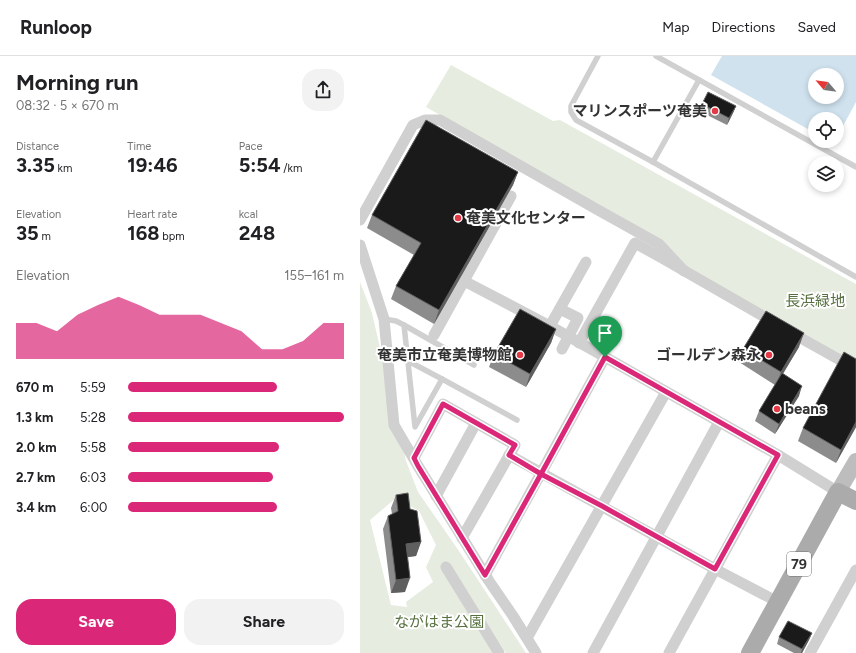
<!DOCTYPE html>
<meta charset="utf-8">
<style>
body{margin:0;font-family:Figtree,"Noto Sans JP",sans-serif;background:#f2f2f2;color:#202124;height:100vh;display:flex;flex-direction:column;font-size:15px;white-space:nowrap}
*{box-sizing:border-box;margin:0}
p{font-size:13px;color:#757577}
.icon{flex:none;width:22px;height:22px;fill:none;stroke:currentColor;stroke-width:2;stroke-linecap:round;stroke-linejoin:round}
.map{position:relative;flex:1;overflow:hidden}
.panel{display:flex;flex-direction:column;background:#fff;width:360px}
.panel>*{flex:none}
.needle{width:26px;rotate:299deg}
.buttons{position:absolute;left:448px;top:12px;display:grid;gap:8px}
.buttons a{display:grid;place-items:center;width:36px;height:36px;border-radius:50%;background:#fff;box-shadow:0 2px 6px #0003;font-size:20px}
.pin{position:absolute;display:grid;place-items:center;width:34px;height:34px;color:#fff;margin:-41px -17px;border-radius:50% 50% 50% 0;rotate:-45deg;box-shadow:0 0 4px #0007}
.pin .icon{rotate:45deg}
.round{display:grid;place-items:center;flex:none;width:42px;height:42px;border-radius:16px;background:#f2f2f2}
.head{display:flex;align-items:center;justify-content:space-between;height:68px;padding:0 16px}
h1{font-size:22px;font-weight:700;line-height:30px}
.metrics{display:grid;grid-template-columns:repeat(3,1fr);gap:6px;height:68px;padding:4px 16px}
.metrics div{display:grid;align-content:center}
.metrics b{font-size:20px;font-weight:700}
.metrics small{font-size:11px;font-weight:400}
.metrics p{font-size:11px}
.chart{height:112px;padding:8px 16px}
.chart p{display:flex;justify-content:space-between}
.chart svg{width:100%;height:72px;margin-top:4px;fill:#db2777;opacity:.7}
.cta{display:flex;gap:8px;margin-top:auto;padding:8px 16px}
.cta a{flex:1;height:46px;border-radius:16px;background:#db2777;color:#fff;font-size:16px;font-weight:700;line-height:46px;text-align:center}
.cta a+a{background:#f2f2f2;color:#202124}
ul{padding:0 16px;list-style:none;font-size:13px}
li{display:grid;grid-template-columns:64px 48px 1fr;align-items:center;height:30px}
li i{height:10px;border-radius:5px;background:#db2777}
header{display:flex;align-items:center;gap:24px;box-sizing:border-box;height:56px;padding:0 20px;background:#fff;border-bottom:1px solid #e0e0e0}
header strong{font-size:19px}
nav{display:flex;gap:22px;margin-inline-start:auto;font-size:14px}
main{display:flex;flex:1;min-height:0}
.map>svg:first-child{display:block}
.green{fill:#e6ecdf;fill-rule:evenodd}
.water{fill:#cfe2ee;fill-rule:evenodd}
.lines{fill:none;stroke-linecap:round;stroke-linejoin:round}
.lane{stroke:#d0d0d0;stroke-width:5.5}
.street{stroke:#d0d0d0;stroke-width:11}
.secondary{stroke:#bdbdbd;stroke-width:16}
.primary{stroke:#ababab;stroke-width:18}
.wall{fill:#8c8c8c}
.shaded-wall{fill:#5f5f5f}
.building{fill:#1a1a1a;stroke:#5f5f5f}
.route-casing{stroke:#fff;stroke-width:8}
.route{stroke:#db2777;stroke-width:5}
.poi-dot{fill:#e63946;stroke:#fff;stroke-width:1.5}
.labels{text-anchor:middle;stroke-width:4;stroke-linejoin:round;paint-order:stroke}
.shield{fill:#fff;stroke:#707070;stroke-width:1}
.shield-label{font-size:14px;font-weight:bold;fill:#333}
.poi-label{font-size:15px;font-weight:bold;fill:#333;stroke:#fff;text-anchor:end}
.park-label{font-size:15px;fill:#56703f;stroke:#fff}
</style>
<header>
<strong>Runloop</strong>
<nav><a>Map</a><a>Directions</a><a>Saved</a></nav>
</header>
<main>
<section class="panel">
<div class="head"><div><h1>Morning run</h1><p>08:32 · 5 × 670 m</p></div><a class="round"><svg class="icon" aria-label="share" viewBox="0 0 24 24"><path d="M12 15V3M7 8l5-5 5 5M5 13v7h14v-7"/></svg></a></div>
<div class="metrics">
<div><p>Distance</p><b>3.35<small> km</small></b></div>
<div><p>Time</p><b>19:46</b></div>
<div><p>Pace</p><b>5:54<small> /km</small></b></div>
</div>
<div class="metrics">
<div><p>Elevation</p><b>35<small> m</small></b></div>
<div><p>Heart rate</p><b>168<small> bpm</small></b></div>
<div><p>kcal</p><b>248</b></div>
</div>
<div class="chart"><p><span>Elevation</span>155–161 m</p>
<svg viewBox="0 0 160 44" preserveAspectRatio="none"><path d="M0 44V22L10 22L20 27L30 17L40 11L50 6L60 11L70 17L80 17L90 17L100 22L110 27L120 38L130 38L140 33L150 22L160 22V44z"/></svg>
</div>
<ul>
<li><b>670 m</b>5:59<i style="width:69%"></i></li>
<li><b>1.3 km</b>5:28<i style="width:100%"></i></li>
<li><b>2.0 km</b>5:58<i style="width:70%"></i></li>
<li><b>2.7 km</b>6:03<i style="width:67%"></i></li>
<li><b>3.4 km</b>6:00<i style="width:69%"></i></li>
</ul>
<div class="cta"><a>Save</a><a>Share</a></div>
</section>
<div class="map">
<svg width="496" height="597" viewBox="0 0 496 597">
<rect width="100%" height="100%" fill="#fff"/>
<g class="green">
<polygon points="91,9 193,65 200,64 496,228 496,308 326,212 301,185 66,51"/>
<path d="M0,226L12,257L46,405L58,436L99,495L166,597H146L126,566L113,565L133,597H0ZM36,442L59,455L76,489L66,511L73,526L46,546L47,551L31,549L10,464Z"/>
</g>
<path class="water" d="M362,0H496V46L477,81V63H455V77L351,19ZM455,19H477V41H455Z"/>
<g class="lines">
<g class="lane">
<polyline points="238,0 211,50 211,56 216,64 293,106 496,221"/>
<polyline points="296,0 496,111"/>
<polyline points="293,106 339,24"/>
<polyline points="24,263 36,265 44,269 114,309"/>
<polyline points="44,269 55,371 82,323 157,364"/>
<polyline points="48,305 82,323"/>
</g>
<g class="street">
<polyline points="0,164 53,69 65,64 80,64 238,154 299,188 324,215"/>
<polyline points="0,189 24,263 34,369 58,410 129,525 153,560 176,597"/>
<polyline points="104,225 190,270 245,301 418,399 478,436"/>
<polyline points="200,253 218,262 202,293"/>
<polyline points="190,270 226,206"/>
<polyline points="430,276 496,313"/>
<polyline points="74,279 151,140"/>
<polyline points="219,287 275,187 302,202 415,267"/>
<polyline points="149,399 355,513 418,546"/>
<polyline points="54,402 83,348 155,389 102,482"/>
<polyline points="76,440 116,367"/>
<polyline points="86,511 139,597"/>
<polyline points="125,519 245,301"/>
<polyline points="167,582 306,336"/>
<polyline points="233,597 359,366"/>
<polyline points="309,597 418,399"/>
<polyline points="450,597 496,514"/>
</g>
<polyline class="secondary" points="478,436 496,405"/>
<polyline class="primary" points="390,597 418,546 478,436 496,445"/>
</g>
<g class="wall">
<polygon points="342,48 376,50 373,57 367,69 339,55"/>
<polygon points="158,116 153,129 74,268 31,243 36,230 54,199 7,172 12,159"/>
<polygon points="196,273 191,287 166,331 129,311 134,298"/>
<polygon points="439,291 423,318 439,340 415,378 395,365 399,355 415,329 379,306 383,293"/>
<polygon points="496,303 496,371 476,407 438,385 443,372"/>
<polygon points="36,439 50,453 61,486 56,500 47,501 45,536 31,537 23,473 28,460 32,458 31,452"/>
<polygon points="452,577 449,584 442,597 434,597 417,588 419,581"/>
</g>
<g class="shaded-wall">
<polygon points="376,50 373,57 367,69 369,62"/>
<polygon points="158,116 153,129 74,268 79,254"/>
<polygon points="196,273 191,287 166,331 170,318"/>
<polygon points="444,277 439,291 416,329 421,316"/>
<polygon points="442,330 439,340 415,378 419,368"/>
<polygon points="496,366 496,371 476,407 481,394"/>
<polygon points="61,486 56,500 41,502 46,488"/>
<polygon points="50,522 45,536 31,537 36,524"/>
<polygon points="452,577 449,584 442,597 441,597 442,593"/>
</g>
<g class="building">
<polygon points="348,36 376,50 369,62 342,48"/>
<polygon points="66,64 158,116 79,254 36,230 61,187 12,159"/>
<polygon points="160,253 196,273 170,318 134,298"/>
<polygon points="406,255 444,277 421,316 383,293"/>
<polygon points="484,296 496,303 496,366 481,394 443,372"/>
<polygon points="422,317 442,330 419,368 399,355"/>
<polygon points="48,437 50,453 57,455 61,486 46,488 50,522 36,524 28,460 38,455 36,439"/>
<polygon points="428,565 452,577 442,593 419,581"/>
</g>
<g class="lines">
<g class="route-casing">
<polyline id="route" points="245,301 181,418 149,399 155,389 83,348 54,402 58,410 125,519 181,418 242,450 355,513 418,399 245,301"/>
</g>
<use href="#route" class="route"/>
</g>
<g class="poi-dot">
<circle cx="355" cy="55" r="4"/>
<circle cx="98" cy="162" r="4"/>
<circle cx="160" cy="299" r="4"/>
<circle cx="409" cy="299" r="4"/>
<circle cx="417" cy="353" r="4"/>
</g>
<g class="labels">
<rect class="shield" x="427" y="496" width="24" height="24" rx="3"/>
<g class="shield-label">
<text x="439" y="513">79</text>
</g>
<g class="poi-label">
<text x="347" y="60">マリンスポーツ奄美</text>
<text x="106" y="167" text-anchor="start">奄美文化センター</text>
<text x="152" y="304">奄美市立奄美博物館</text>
<text x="401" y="304">ゴールデン森永</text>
<text x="425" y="358" text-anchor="start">beans</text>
</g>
<g class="park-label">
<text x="455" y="250">長浜緑地</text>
<text x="79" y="571">ながはま公園</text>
</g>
</g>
</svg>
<div class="buttons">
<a><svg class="needle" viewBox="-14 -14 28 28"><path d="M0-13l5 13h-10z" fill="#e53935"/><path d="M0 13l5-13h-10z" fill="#757577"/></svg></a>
<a><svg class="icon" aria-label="locate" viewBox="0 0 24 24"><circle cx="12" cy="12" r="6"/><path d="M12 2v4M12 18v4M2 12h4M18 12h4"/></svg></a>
<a><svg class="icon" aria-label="layers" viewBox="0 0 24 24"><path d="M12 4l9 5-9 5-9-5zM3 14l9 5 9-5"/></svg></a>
</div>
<div class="pin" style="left:245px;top:301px;background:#1e9e55"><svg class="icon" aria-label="arrive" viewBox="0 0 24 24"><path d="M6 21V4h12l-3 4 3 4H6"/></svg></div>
</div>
</main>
